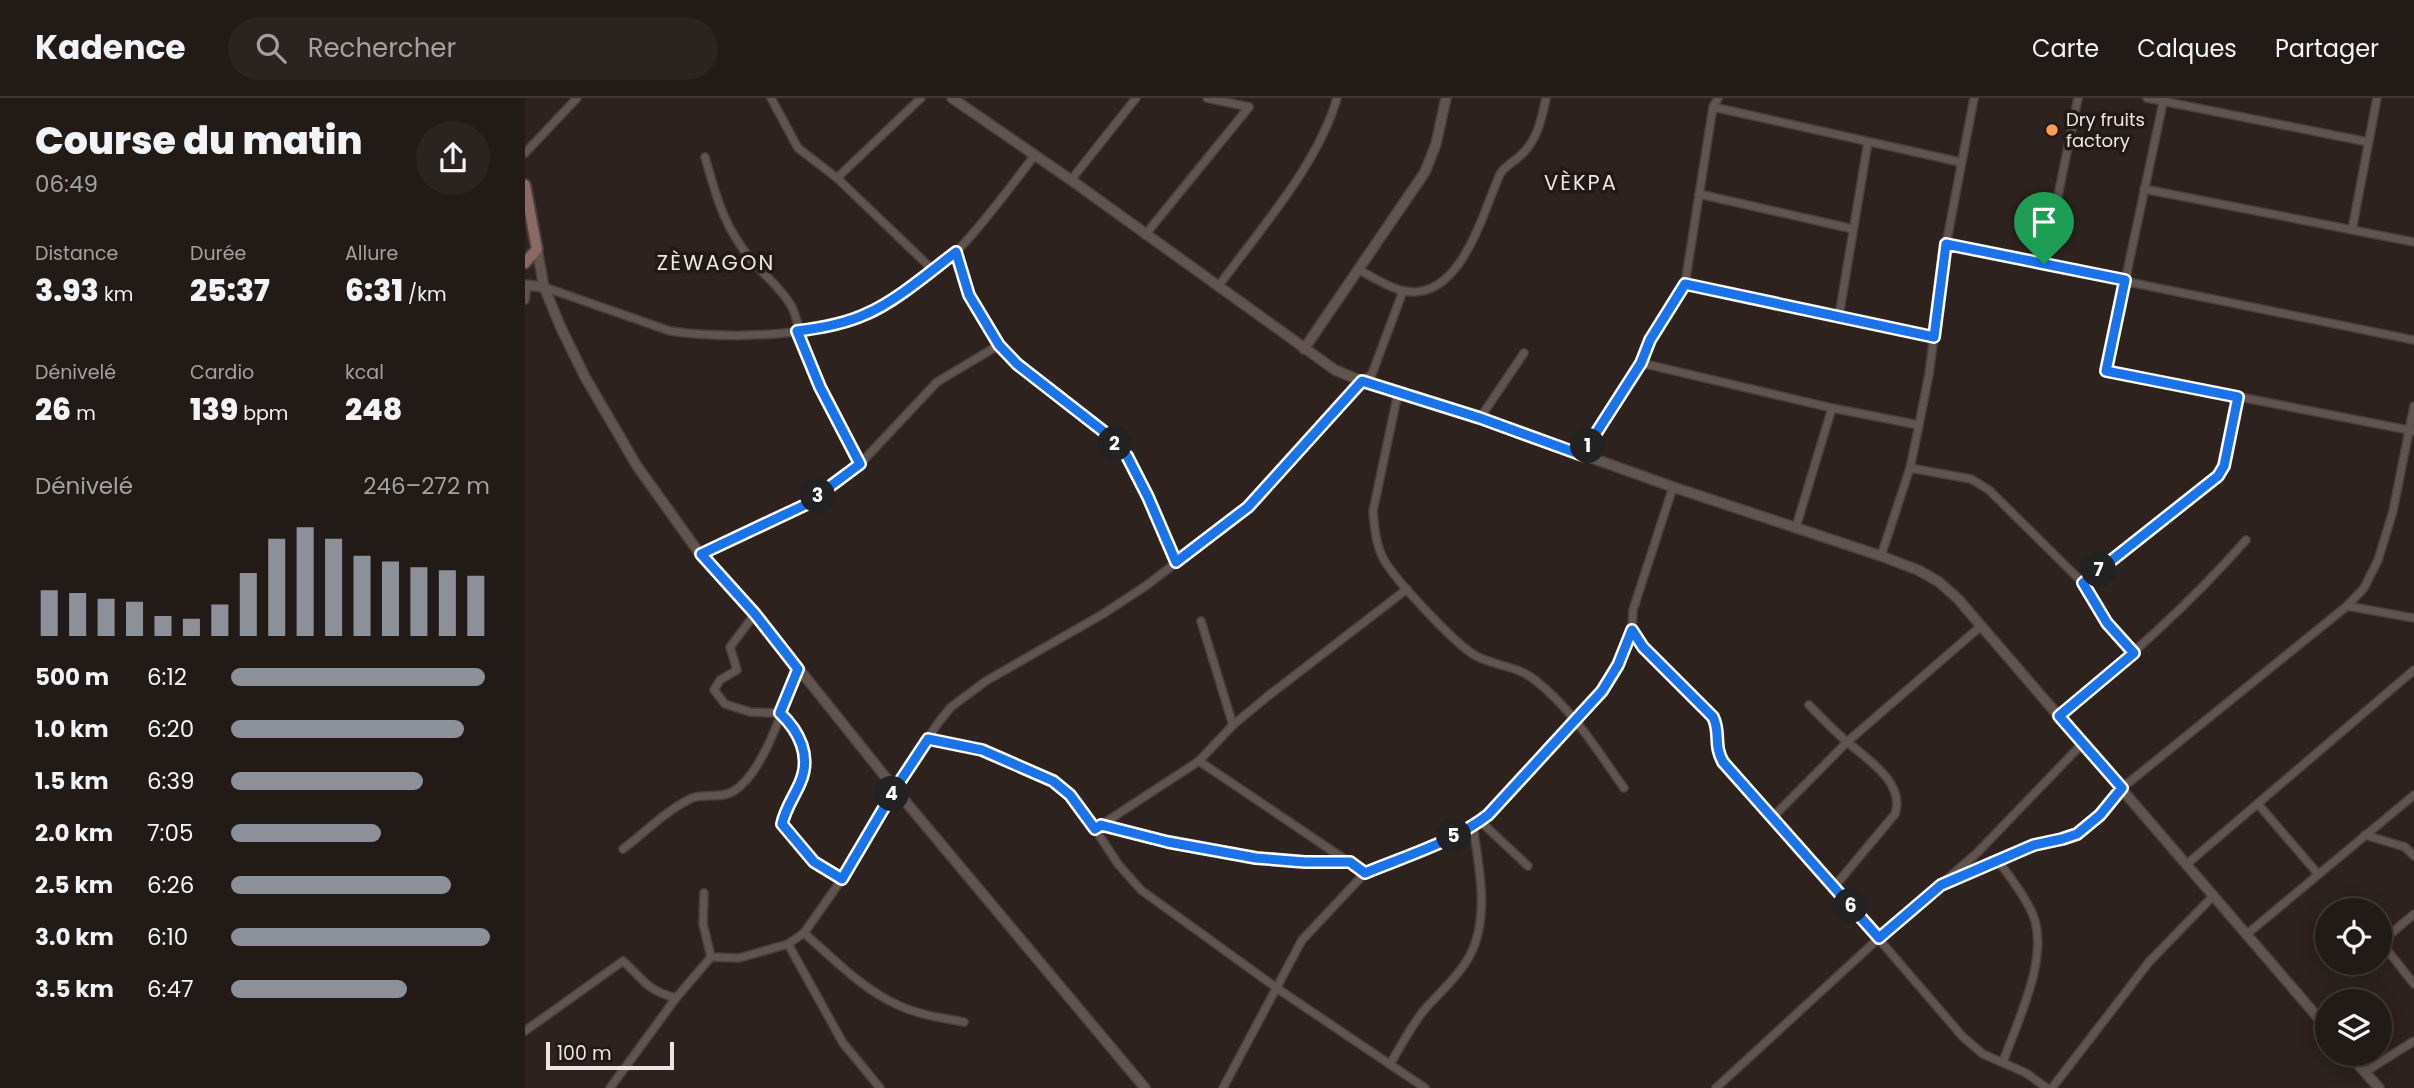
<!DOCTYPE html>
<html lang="fr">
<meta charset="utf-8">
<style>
body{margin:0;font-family:Poppins,sans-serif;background:#2a231f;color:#f1f3f6;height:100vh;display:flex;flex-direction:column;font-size:26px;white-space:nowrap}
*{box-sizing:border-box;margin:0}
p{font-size:23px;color:#a2a1a1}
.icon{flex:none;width:38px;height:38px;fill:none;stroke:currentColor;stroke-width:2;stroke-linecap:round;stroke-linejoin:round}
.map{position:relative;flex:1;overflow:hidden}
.panel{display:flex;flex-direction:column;background:#221a16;width:525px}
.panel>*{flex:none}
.tools{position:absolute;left:1790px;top:800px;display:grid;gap:14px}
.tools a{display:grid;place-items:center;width:77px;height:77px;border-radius:50%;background:#221a16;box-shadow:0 4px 18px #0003,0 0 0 2px #3f3835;font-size:35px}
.scale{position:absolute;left:21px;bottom:18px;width:128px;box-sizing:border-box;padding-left:7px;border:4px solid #ede5e2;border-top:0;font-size:19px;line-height:24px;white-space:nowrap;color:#ede5e2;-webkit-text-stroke:5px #231914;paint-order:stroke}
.pin{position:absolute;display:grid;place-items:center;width:60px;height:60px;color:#fff;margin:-72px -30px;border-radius:50% 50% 50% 0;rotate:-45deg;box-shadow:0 0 7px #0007}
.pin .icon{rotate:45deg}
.km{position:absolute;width:35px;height:35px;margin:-18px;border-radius:50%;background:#222;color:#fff;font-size:19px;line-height:35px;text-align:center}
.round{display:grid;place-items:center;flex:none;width:74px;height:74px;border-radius:37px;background:#2a231f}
.headline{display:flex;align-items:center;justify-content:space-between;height:119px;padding:0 35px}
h1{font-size:38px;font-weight:800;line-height:52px}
.stats{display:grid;grid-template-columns:repeat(3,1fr);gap:10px;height:119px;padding:7px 35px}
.stats div{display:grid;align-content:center}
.stats b{font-size:30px;font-weight:800}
.stats small{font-size:19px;font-weight:400}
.stats p{font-size:19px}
.chart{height:196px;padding:14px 35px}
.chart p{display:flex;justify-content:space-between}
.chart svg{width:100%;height:126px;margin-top:7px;stroke:#8c9099;stroke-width:6}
ul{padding:0 35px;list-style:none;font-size:23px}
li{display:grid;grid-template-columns:112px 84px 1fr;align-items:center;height:52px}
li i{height:18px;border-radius:9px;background:#8c9099}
header{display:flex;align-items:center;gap:42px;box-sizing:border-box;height:98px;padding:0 35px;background:#221a16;border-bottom:2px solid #3f3835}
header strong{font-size:33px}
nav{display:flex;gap:38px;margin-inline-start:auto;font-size:24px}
.search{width:490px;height:63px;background:#2a231f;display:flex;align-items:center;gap:18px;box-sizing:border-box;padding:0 24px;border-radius:38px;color:#a2a1a1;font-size:26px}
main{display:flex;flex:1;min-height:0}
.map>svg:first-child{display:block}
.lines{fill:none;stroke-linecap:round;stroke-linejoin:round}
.minor-casing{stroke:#493f3c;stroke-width:10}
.tertiary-casing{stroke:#493f3c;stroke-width:12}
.secondary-casing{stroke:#493f3c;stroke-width:14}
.minor{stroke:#61544f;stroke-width:7}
.tertiary{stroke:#61544f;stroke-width:9}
.secondary{stroke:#8c6962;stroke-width:10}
.route-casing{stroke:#fff;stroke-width:14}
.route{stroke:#1a73e8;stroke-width:9}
.poi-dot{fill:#ff9b5b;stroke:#231914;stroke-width:2.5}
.labels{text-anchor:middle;stroke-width:7;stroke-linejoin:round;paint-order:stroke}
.poi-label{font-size:18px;fill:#ede5e2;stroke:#231914;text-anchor:start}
.quarter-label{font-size:21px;letter-spacing:2px;fill:#ede5e2;stroke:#231914}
</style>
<header>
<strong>Kadence</strong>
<div class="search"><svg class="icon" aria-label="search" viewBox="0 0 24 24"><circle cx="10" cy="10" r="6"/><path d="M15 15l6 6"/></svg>Rechercher</div>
<nav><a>Carte</a><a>Calques</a><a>Partager</a></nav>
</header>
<main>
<section class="panel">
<div class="headline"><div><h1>Course du matin</h1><p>06:49</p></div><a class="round"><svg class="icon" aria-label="share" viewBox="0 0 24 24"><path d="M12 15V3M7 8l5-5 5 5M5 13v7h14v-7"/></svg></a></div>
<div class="stats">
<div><p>Distance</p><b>3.93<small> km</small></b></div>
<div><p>Durée</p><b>25:37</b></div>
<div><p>Allure</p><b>6:31<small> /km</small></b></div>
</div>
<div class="stats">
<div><p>Dénivelé</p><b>26<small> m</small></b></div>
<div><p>Cardio</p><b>139<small> bpm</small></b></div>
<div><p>kcal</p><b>248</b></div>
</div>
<div class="chart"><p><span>Dénivelé</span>246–272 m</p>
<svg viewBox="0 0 160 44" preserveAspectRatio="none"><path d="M5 44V28M15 44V29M25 44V31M35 44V32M45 44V37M55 44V38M65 44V33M75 44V22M85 44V10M95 44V6M105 44V10M115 44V16M125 44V18M135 44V20M145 44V21M155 44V23"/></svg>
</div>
<ul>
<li><b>500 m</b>6:12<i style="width:98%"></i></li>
<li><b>1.0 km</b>6:20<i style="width:90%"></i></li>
<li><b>1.5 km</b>6:39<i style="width:74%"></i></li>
<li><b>2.0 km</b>7:05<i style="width:58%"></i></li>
<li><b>2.5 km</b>6:26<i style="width:85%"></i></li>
<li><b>3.0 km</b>6:10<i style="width:100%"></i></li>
<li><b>3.5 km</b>6:47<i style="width:68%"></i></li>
</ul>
</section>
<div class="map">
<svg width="1889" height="990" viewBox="0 0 1889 990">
<rect width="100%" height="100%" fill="#2d221d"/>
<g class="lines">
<g class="minor-casing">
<g id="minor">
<polyline points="246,0 273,50 312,80 408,172"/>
<polyline points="1622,0 1843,44"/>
<polyline points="1639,0 1581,273 1889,333"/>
<polyline points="1188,9 1435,64"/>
<polyline points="0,55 52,0"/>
<path d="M180,59C192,101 199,130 229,165C242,180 257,191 267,209C273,221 274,237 279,250C295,290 313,328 335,366"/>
<polyline points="312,80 396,0"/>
<polyline points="546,82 611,0"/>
<polyline points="1619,91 1889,144"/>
<polyline points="1174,96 1328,131"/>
<polyline points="1827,132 1852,0"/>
<polyline points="620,137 724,9 682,0"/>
<polyline points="1421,147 1889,242"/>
<polyline points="431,154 444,197 474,247 492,266 578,333 602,358 623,399 651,464"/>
<polyline points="1519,166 1553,0"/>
<path d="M834,172C848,179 864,190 879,193C936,204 958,114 975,76C981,67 989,64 996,57C1012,43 1017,20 1021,0"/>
<polyline points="1160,186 1409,239"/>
<path d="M19,189L145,233C202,241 288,239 341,217C356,210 371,197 386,188C402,177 420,166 433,152C461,123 485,89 510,57"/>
<path d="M693,189C734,132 793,67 812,0"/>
<polyline points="0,202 2,188"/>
<polyline points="1314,218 1343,44"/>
<polyline points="1116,265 1307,310 1394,327"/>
<path d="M873,295L848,413C849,428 851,447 858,460C869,481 931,547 951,558C970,568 993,568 1010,582C1047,611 1072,652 1099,690"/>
<polyline points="955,320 999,255"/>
<polyline points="1057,357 1116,265 1125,242 1160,186 1188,9 1193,0"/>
<polyline points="1385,370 1446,381 1464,392 1558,485 1582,525 1609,555"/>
<polyline points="1271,429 1307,310"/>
<polyline points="175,456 280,407 335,366 412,284 474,247"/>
<polyline points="1356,458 1385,370 1394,327 1404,276 1421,147 1449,0"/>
<polyline points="1558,485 1693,378 1699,368 1713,299"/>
<polyline points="1822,508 1889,520"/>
<path d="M230,516L205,549L212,572L195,582L189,592L200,606L225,614L255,615C274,633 287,658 275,685C269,699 260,711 257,726L289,764L317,781"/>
<polyline points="676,523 708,627"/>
<path d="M1107,533L1118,549L1188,619C1196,635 1188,646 1198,664L1309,789L1438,939L1458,956L1501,975L1522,990"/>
<path d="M1284,607C1296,619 1307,631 1320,642C1340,660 1381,684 1370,716L1309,789"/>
<path d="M1534,618C1600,563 1664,507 1721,442"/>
<polyline points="403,641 457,652 537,689 570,731 593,766 616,792 753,891 900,990"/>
<polyline points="674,663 840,775"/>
<polyline points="1733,706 1793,776"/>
<polyline points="1248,719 1322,644 1456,528"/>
<polyline points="955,723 1003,768"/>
<path d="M576,727C635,746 699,758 760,763C782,765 803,763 825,764"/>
<polyline points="570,731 674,663 708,627 743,598 882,491"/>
<polyline points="1840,737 1880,749 1889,758"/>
<path d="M98,751C120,734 142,712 167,700C180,695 197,701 209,693C240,673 259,606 273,571"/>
<path d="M1473,762C1485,780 1500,797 1508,817C1525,859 1492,924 1478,964"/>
<polyline points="1662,766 1889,572"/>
<polyline points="1416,787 1509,747 1537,741 1565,727 1597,690 1822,508 1839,490 1853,462 1868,413 1889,308"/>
<polyline points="179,795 178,826 186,859 214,860 263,846 279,835 317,781 370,691 413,625 426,609 461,583 578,516 622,487 711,419 837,283 847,276 878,193"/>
<polyline points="1889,816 1862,839 1859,848 1889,886"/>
<path d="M279,835C309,861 338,892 375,908C395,917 418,920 439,924"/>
<polyline points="1722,836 1889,697"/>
<polyline points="263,846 318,945 355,990"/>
<path d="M0,933L98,863C119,882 121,892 151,900"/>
<path d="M865,966C876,948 886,928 900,911C915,894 934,878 945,857C965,819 954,769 948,728"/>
<polyline points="1840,974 1889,943"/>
<polyline points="85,990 151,900 186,859"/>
<polyline points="698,990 777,842 840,775 930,737 948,728 963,717 1051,622 1086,580 1107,532 1108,512 1148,389"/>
<polyline points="1191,990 1354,840 1452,755 1557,646"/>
<polyline points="1527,990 1624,864 1689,797"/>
</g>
</g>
<g class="tertiary-casing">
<g id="tertiary">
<polyline points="427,0 546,82 810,272 837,283 955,320 1148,389 1356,458 1393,472 1414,484 1433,501 1802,930"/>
<polyline points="12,151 19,189 36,230 60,279 112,368 175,456 230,516 370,691 620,990"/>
<polyline points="0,187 19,189"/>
<polyline points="779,251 900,74 911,46 921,0"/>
<polyline points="1824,956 1854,990"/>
</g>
</g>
<g class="secondary-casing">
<polyline id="secondary" points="0,87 12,151 0,165"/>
</g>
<use href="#minor" class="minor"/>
<use href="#tertiary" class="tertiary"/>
<use href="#secondary" class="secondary"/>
</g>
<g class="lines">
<g class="route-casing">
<path id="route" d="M1421,146L1600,182L1581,273L1713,299L1699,368L1693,378L1558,485L1582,525L1609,555L1534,618L1597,690L1575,717L1552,736L1537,741L1509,747L1416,787L1354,840L1198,664C1188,646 1196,635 1188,619L1118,549L1107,532L1093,567L1077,593L963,717C928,744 881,758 840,775L825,764H780L731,760L643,744L576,727L570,731L545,697L528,683L457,652L403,641L370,691L317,781L289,764L257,726C260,711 269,699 275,685C287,658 274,633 255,615L273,571L230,516L176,456L280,407L335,366L295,289L272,233C296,230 320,226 341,216C370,204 406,173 431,154L444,197L474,247L492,266L578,333L602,358L623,399L651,464L723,409L837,283L955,320L1057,357L1116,265L1125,242L1160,186L1409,239Z"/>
</g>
<use href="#route" class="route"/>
</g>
<circle class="poi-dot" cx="1527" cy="32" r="7"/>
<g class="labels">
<g class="poi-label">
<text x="1541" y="28">Dry fruits<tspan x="1541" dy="21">factory</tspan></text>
</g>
<g class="quarter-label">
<text x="1056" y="92">VÈKPA</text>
<text x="191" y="172">ZÈWAGON</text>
</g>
</g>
</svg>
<div class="tools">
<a><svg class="icon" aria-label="locate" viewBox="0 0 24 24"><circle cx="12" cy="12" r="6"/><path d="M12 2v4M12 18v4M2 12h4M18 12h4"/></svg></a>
<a><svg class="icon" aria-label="layers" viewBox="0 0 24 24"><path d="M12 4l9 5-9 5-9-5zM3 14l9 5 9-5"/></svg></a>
</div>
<div class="scale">100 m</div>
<div class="pin" style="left:1519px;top:166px;background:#1e9e55"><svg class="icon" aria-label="arrive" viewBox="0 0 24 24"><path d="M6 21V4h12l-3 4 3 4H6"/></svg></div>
<b class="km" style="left:1063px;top:348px">1</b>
<b class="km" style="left:590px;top:346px">2</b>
<b class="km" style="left:293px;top:398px">3</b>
<b class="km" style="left:367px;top:696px">4</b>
<b class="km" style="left:929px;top:738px">5</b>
<b class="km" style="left:1326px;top:808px">6</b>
<b class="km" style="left:1574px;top:472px">7</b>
</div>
</main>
